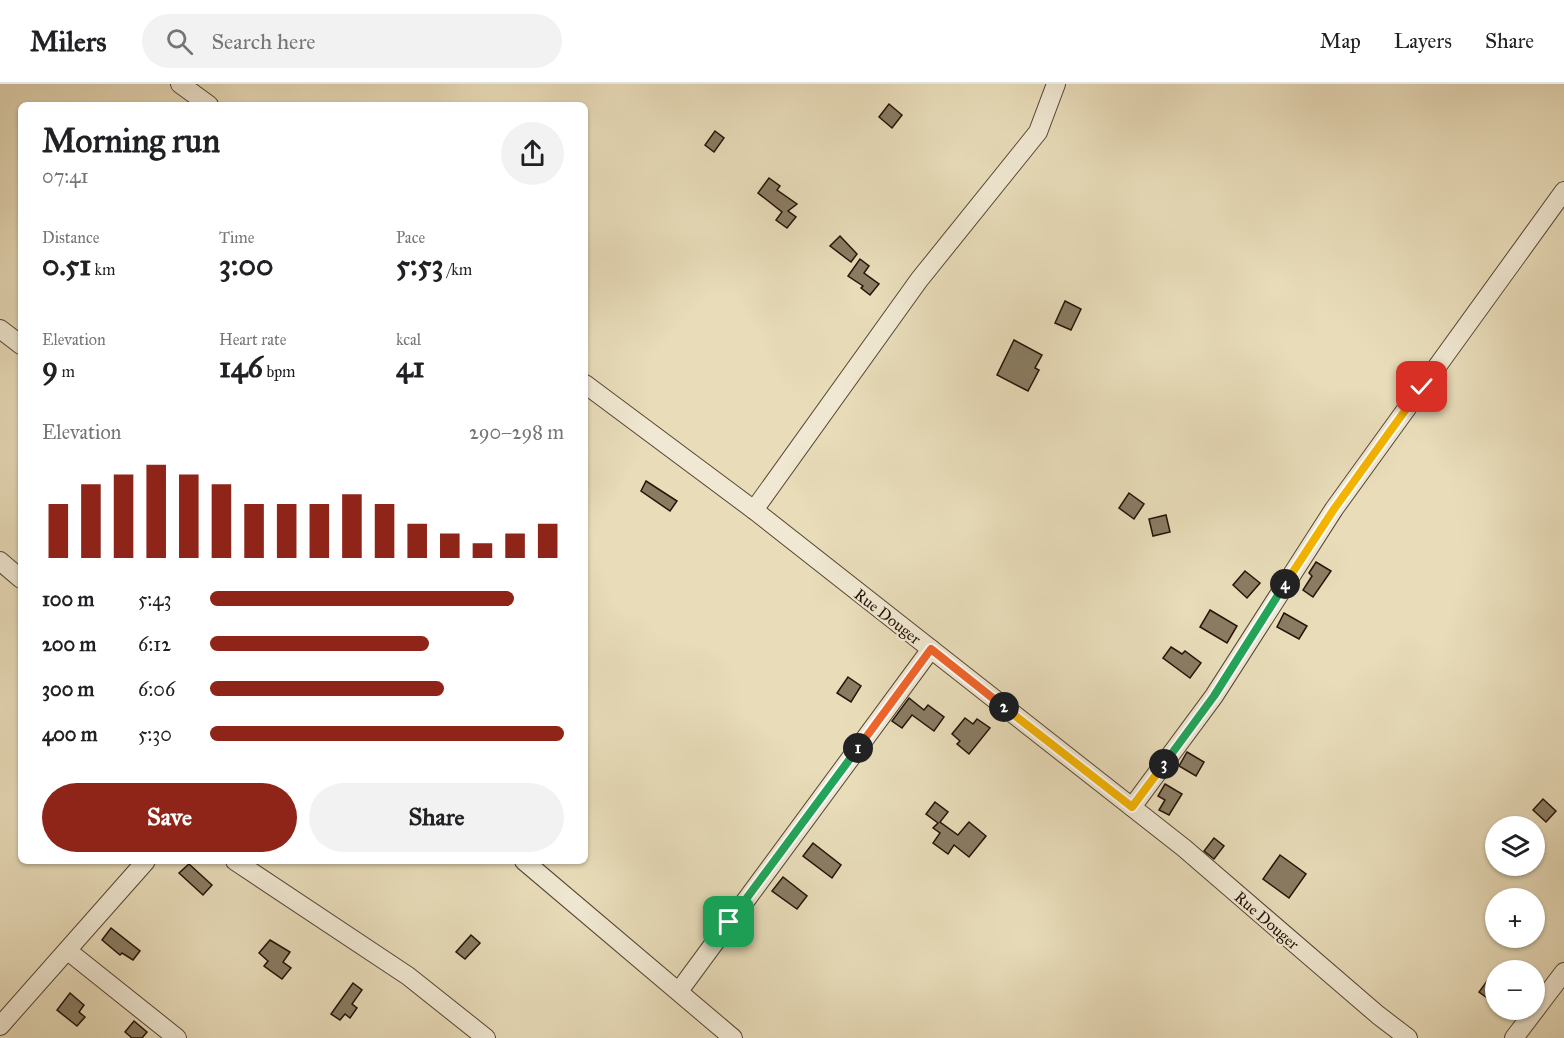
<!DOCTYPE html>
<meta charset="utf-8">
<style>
body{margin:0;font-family:"IM FELL Great Primer",serif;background:#f2f2f2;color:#202124;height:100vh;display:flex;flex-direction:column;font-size:22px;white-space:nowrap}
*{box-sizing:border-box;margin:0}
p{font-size:20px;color:#757577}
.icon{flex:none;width:33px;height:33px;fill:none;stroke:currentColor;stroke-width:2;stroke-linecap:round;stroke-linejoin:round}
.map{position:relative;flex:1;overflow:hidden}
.details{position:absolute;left:18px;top:18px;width:570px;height:762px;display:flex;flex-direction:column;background:#fff;border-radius:9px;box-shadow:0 2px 4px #0004}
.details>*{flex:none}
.fabs{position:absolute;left:1485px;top:732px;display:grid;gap:12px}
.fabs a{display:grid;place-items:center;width:60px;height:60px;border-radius:50%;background:#fff;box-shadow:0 2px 4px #0004;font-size:30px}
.pin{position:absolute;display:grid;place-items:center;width:51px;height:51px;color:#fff;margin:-26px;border-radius:12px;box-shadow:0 3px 9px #0006}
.km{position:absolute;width:30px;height:30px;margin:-15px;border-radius:50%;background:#222;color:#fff;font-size:16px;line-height:30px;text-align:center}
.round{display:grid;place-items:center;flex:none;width:63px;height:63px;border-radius:32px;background:#f2f2f2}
.headline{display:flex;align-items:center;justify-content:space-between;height:102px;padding:0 24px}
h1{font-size:33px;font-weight:700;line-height:45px}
.figures{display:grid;grid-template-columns:repeat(3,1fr);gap:9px;height:102px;padding:6px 24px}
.figures div{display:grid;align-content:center}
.figures b{font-size:30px;font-weight:700}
.figures small{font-size:16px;font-weight:400}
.figures p{font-size:16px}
.chart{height:168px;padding:12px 24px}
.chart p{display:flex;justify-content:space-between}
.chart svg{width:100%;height:108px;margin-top:6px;stroke:#8f2418;stroke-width:6}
.button{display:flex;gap:12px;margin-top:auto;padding:12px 24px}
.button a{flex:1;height:69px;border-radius:36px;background:#8f2418;color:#fff;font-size:24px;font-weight:700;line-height:69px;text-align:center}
.button a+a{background:#f2f2f2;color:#202124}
ul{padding:0 24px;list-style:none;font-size:20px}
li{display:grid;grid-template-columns:96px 72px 1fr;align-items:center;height:45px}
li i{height:15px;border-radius:8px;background:#8f2418}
header{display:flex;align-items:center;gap:36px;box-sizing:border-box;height:84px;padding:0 30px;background:#fff;border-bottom:2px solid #e0e0e0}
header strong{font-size:28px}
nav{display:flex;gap:33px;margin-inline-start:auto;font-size:21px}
.search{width:420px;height:54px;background:#f2f2f2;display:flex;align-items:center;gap:15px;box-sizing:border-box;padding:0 21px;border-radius:33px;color:#757577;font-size:22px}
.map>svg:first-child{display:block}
.building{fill:#8a7c63;stroke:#251306;stroke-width:1.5}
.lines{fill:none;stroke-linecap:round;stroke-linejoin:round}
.minor-casing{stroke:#564533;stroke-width:20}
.minor{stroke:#f0e8d2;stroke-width:18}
.split-1-casing{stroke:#fff;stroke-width:12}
.split-2-casing{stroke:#fff;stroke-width:12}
.split-3-casing{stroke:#fff;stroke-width:12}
.split-4-casing{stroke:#fff;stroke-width:12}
.split-5-casing{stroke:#fff;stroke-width:12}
.split-1{stroke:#22a559;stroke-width:8}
.split-2{stroke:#f0652b;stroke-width:8}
.split-3{stroke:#f5b400;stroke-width:8}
.split-4{stroke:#22a559;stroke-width:8}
.split-5{stroke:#f5b400;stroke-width:8}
.labels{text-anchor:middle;stroke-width:4.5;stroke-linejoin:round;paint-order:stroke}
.street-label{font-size:16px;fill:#251306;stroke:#f0e8d2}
</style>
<header>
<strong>Milers</strong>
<div class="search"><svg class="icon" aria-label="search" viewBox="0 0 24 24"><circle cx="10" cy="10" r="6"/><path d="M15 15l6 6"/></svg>Search here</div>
<nav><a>Map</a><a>Layers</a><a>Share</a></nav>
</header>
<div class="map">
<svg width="1564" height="954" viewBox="0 0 1564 954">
<rect width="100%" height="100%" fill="#e8dcb9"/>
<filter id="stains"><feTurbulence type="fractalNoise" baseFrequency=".00333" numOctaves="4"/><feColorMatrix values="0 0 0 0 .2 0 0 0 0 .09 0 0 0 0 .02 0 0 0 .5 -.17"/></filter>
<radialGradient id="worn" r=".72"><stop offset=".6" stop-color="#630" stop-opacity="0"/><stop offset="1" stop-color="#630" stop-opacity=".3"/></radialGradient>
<g class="building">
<polygon points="889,20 902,31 892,44 879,33"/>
<polygon points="715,47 724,54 714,68 705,61"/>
<polygon points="769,94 780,102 777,106 797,120 788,127 796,133 787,144 776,136 782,128 758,109"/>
<polygon points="840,152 857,170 851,178 830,162"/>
<polygon points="860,175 869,182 864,189 879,200 870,211 861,204 863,202 848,192"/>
<polygon points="1065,217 1081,225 1071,246 1055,239"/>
<polygon points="1014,256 1042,271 1035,284 1039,286 1028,307 997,291"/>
<polygon points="646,397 677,417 670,427 641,407"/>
<polygon points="1129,409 1144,420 1134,435 1119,424"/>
<polygon points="1166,431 1170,448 1153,452 1149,435"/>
<polygon points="1316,478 1331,487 1313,513 1303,506 1312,492 1309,489"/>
<polygon points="1245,487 1260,499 1247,514 1233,501"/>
<polygon points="1210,526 1237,542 1227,559 1200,543"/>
<polygon points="1284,529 1307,542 1299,555 1277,543"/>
<polygon points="1171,563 1182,570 1185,567 1201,579 1190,594 1163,574"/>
<polygon points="848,593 861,602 851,618 837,609"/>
<polygon points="909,614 924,626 928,621 944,633 934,647 912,631 902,644 892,637"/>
<polygon points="965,634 973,640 977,635 990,644 969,670 957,660 960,657 952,650"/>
<polygon points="1187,668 1204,678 1196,692 1179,682"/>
<polygon points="1165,700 1182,710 1169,731 1159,726 1165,716 1158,712"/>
<polygon points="1543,715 1556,727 1546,738 1533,726"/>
<polygon points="935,718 948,728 940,738 958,751 969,738 986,752 969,773 954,761 948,770 933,759 940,749 933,744 938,739 926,730"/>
<polygon points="1214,754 1224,762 1214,775 1204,767"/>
<polygon points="813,759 841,781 832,794 803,772"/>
<polygon points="1280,771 1306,790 1289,814 1263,795"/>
<polygon points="189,780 212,801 203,811 179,789"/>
<polygon points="783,793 807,812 797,825 772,807"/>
<polygon points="111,844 140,867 133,876 122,869 120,871 102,856"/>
<polygon points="471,851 480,859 465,875 456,868"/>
<polygon points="270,856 290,868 283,878 291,884 282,895 264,882 268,877 259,869"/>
<polygon points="1496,885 1496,920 1479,908"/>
<polygon points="353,899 362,906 352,920 357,924 350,934 345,930 340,936 331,930"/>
<polygon points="70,909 84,921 79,928 85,933 77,942 57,926"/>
<polygon points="134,937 147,948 142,954 132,954 125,948"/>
</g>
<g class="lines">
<g class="minor-casing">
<g id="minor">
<polyline points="180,0 209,21"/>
<polyline points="0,245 21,261"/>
<polyline points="585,300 754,426 1184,764 1378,931 1408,954"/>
<polyline points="754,426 919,196 1038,48 1056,0"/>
<polyline points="0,477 21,495"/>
<polyline points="1132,723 1214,612 1334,425 1564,107"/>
<polyline points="235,777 408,892 486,954"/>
<polyline points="524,777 733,954"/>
<polyline points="68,867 177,954"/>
<polyline points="679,907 931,565"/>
<polyline points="0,942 146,777"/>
<polyline points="1514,954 1564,888"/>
</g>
</g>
<use href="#minor" class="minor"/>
</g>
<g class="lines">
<g class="split-1-casing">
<polyline id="split-1" points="729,838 858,664"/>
</g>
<g class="split-2-casing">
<polyline id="split-2" points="858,664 931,565 1004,623"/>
</g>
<g class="split-3-casing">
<polyline id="split-3" points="1004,623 1132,723 1164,680"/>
</g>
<g class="split-4-casing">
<polyline id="split-4" points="1164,680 1214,612 1285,500"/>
</g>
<g class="split-5-casing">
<polyline id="split-5" points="1285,500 1334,425 1422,303"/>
</g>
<use href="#split-1" class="split-1"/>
<use href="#split-2" class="split-2"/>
<use href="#split-3" class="split-3"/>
<use href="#split-4" class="split-4"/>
<use href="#split-5" class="split-5"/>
</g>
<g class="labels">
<g class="street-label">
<text transform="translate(888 532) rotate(38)" y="6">Rue Douger</text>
<text transform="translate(1267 836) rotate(41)" y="6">Rue Douger</text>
</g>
</g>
<rect width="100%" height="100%" filter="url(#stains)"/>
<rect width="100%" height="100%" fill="url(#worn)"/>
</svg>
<div class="fabs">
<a><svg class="icon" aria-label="layers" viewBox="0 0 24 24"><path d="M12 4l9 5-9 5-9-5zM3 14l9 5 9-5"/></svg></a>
<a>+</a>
<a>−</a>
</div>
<div class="pin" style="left:729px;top:838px;background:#1e9e55"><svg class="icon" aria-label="arrive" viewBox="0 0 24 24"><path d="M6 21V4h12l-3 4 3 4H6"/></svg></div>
<div class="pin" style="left:1422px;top:303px;background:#d93025"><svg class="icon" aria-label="check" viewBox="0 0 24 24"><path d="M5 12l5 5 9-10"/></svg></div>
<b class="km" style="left:858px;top:664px">1</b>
<b class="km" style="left:1004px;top:623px">2</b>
<b class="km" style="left:1164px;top:680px">3</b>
<b class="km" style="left:1285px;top:500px">4</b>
<section class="details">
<div class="headline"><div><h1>Morning run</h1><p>07:41</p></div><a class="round"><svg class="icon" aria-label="share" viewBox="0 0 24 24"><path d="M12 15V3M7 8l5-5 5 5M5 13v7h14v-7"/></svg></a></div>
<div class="figures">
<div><p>Distance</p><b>0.51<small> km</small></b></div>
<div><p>Time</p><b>3:00</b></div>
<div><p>Pace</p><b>5:53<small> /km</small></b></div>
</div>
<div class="figures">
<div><p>Elevation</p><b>9<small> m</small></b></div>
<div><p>Heart rate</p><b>146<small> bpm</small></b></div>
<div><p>kcal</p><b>41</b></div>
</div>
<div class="chart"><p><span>Elevation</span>290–298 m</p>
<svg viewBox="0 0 160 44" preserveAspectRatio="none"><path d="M5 44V22M15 44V14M25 44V10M35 44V6M45 44V10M55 44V14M65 44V22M75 44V22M85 44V22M95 44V18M105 44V22M115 44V30M125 44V34M135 44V38M145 44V34M155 44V30"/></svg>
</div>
<ul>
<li><b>100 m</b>5:43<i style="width:86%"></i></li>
<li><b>200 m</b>6:12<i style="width:62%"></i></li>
<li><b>300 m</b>6:06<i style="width:66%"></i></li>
<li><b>400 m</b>5:30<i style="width:100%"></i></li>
</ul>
<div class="button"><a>Save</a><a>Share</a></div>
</section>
</div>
